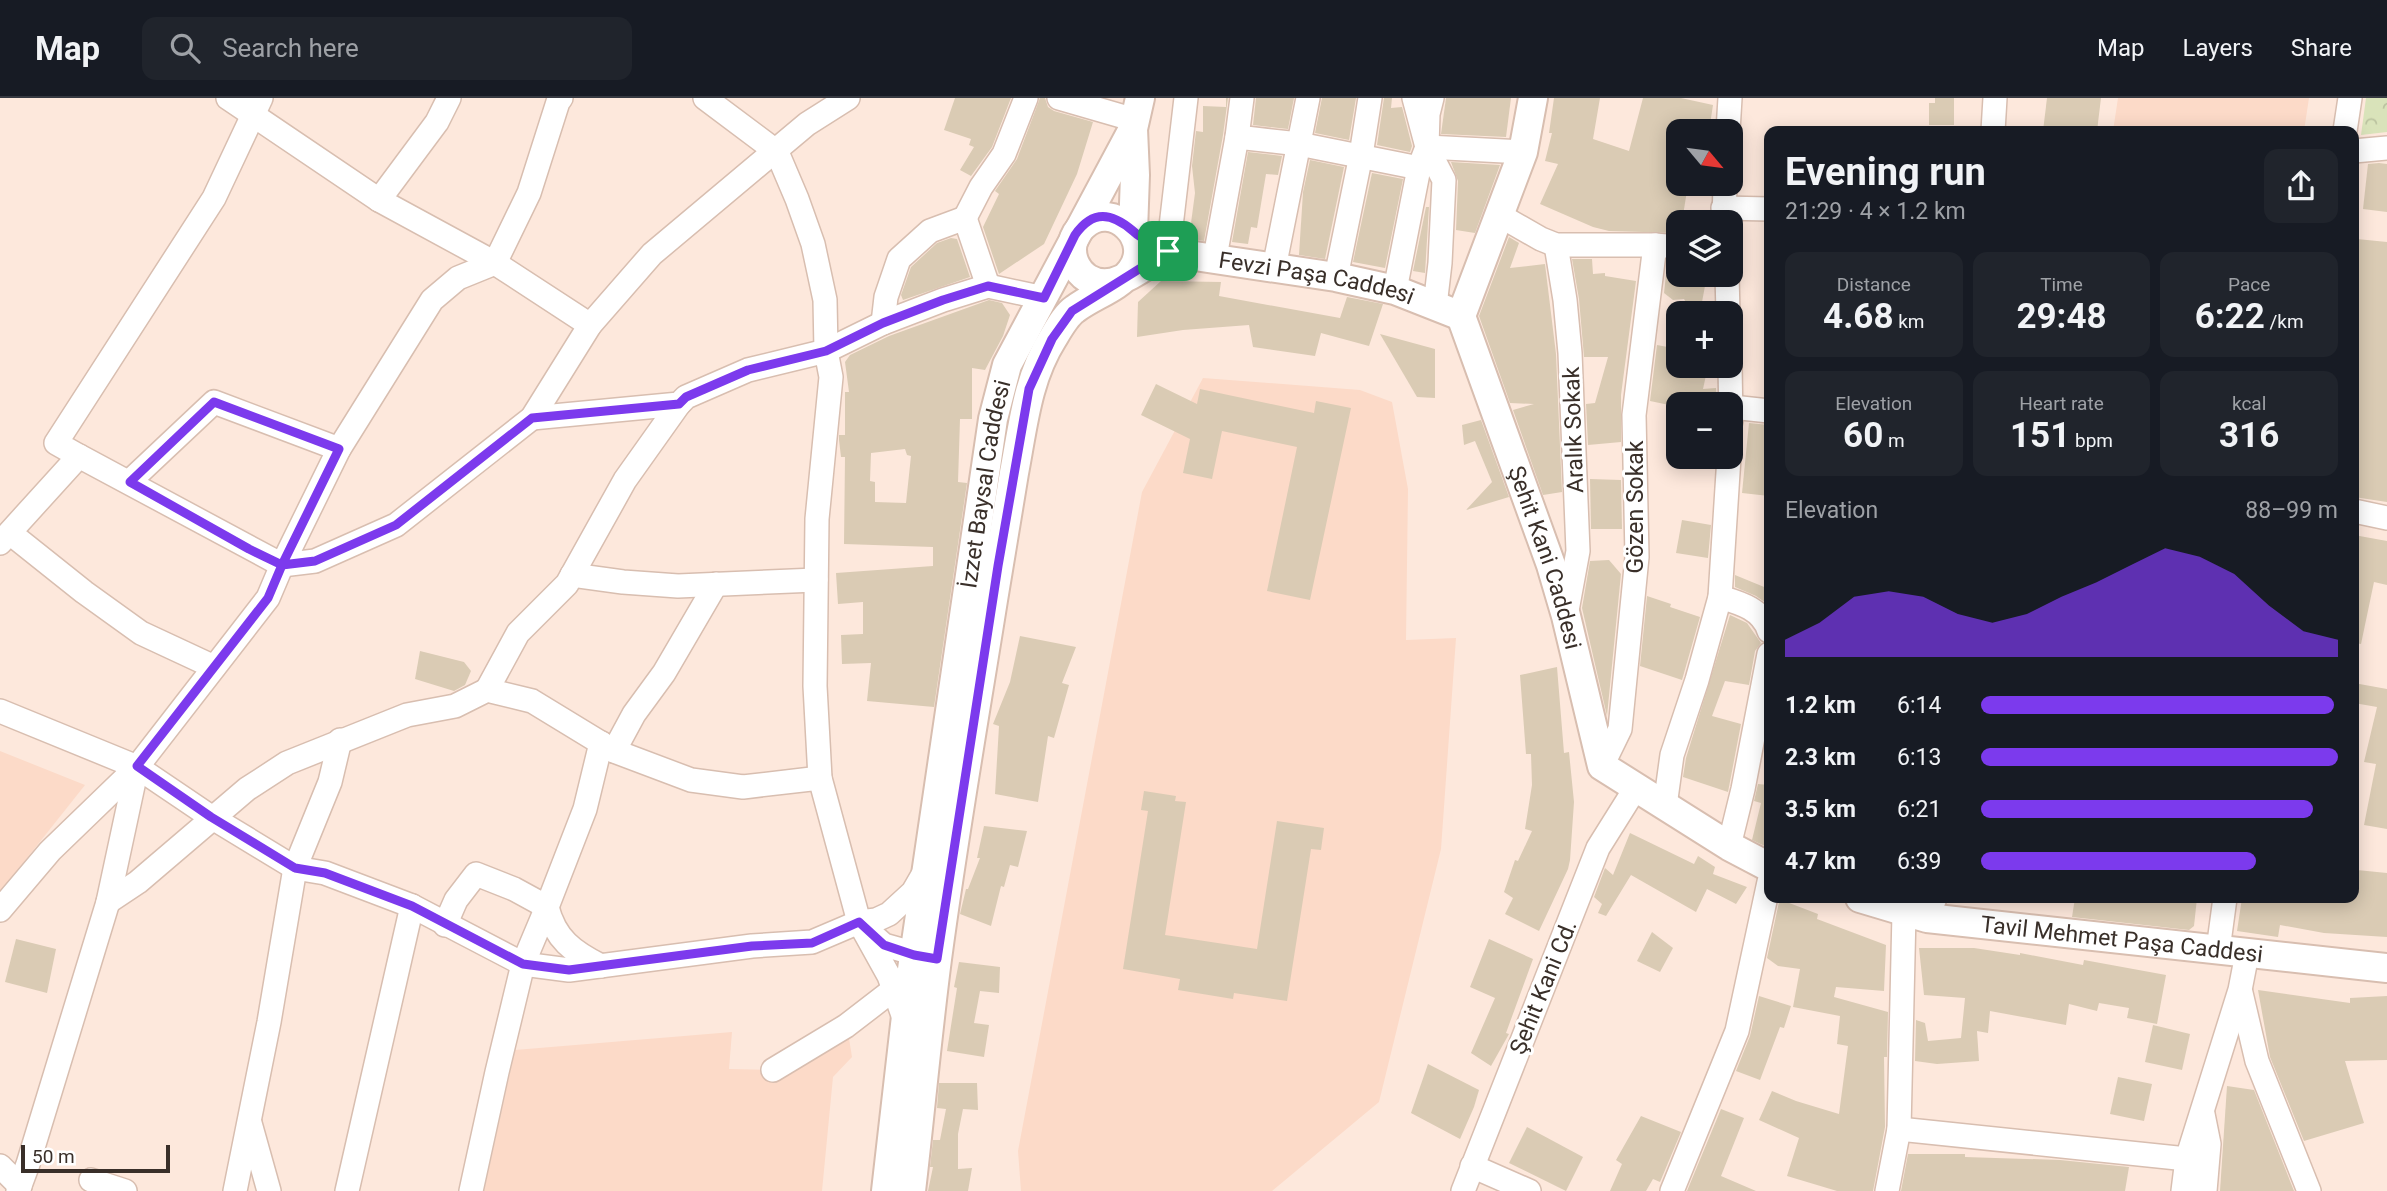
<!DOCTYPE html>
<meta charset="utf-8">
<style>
body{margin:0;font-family:Roboto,sans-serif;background:#20242c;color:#f1f3f6;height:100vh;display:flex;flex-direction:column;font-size:26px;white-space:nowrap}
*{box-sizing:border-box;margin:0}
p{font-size:23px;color:#9ea1a6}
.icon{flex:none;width:38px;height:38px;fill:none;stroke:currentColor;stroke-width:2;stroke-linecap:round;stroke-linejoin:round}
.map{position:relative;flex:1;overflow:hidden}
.sheet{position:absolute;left:1764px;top:28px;width:595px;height:777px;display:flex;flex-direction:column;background:#171b24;border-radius:14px;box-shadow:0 4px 18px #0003}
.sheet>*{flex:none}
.needle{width:46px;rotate:119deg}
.buttons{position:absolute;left:1666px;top:21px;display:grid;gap:14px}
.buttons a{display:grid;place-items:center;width:77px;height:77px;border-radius:14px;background:#171b24;box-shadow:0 4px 18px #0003;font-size:35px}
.scale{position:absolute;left:21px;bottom:18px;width:149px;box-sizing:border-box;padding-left:7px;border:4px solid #392f29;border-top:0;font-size:19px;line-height:24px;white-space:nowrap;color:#392f29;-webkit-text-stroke:5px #fff;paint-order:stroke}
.pin{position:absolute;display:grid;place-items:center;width:60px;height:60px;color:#fff;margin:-30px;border-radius:14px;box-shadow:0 4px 10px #0006}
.round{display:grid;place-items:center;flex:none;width:74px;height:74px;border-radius:14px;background:#20242c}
.head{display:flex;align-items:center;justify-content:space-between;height:119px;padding:0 21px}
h1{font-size:38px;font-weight:700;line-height:52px}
.metrics{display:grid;grid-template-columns:repeat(3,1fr);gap:10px;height:119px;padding:7px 21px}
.metrics div{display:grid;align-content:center;border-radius:14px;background:#20242c;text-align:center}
.metrics b{font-size:35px;font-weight:700}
.metrics small{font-size:19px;font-weight:400}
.metrics p{font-size:19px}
.chart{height:196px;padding:14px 21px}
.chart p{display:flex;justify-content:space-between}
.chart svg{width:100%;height:126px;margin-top:7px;fill:#7c3aed;opacity:.7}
ul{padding:0 21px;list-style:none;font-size:23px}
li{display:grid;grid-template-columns:112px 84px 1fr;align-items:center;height:52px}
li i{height:18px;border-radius:9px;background:#7c3aed}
header{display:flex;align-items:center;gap:42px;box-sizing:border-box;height:98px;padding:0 35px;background:#171b24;border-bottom:2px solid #363941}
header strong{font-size:33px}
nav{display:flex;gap:38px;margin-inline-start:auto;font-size:24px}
.search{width:490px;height:63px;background:#20242c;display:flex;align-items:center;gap:18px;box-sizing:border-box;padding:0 24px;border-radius:14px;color:#9ea1a6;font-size:26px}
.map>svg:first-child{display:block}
.built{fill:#fcdac8}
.park{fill:url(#park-crowns)}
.building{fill:#dacbb4;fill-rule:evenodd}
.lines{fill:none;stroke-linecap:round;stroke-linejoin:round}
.minor-casing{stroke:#d8beb0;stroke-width:26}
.major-casing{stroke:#d8beb0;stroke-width:32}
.minor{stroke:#fff;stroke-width:23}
.major{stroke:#fff;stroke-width:28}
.route-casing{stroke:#fff;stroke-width:14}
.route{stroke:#7c3aed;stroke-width:9}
.labels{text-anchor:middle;stroke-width:6;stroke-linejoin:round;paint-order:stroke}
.street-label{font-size:23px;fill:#392f29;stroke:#fff}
</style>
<header>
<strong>Map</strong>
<div class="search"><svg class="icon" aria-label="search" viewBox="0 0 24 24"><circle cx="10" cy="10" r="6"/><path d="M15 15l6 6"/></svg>Search here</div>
<nav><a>Map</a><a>Layers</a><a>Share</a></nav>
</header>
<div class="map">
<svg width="2387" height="1093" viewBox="0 0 2387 1093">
<defs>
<pattern id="park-crowns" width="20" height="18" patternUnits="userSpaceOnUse" patternTransform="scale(1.75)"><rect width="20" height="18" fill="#d9e3ba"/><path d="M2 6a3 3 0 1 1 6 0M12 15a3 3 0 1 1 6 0" fill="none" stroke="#bbc3a0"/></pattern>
</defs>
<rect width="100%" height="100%" fill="#fde8dc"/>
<g class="built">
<polygon points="2118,0 2309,0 2304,33 2113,33"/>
<polygon points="1203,280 1360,292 1392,304 1408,391 1406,542 1456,540 1441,751 1379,1004 1272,1093 1021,1093 1018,1053 1142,394"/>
<polygon points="0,653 85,687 0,794"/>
<polygon points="847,928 852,959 833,979 822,1093 484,1093 515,952 732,934 729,971 773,972"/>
</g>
<polygon class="park" points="2366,0 2387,0 2387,34 2361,37"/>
<g class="building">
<polygon points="955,0 1011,0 992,49 971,78 960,72 974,49 969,47 971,41 944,32"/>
<polygon points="1040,0 1045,0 1048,9 1054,13 1093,24 1077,76 1044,146 999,176 983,129 999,96 995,93 1017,61"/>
<polygon points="1226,0 1228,0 1223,37 1204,143 1189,140 1195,95 1192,68 1196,33 1203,34 1203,8 1226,9"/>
<polygon points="1256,0 1294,0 1288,31 1253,27"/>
<polygon points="1322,0 1356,0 1349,42 1315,35"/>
<polygon points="1384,0 1392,0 1391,10 1402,9 1412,48 1410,54 1377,47"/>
<polygon points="1446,0 1511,0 1506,39 1441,36"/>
<polygon points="1554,0 1600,0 1593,41 1629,53 1643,0 1681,0 1713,7 1709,33 1678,33 1678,86 1688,86 1682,124 1678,124 1678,135 1609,133 1593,129 1540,106 1558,66 1545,63 1552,35 1549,35"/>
<polygon points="1935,0 1954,0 1954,27 1929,27 1929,5 1935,5"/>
<polygon points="2047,0 2101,0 2097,33 2043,33"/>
<polygon points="1248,54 1282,58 1278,77 1266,76 1257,130 1251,129 1248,146 1232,144"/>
<polygon points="1310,62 1344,69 1325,161 1299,157 1303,94"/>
<polygon points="1451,64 1500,67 1475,135 1456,132 1458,83"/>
<polygon points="2379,65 2387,66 2387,114 2363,111 2368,66"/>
<polygon points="1372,75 1403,81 1385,170 1353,164"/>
<polygon points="1426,109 1429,109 1425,175 1413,173"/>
<polygon points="1509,139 1519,145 1510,170 1545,166 1556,256 1562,394 1543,397 1513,312 1534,306 1510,305 1479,218"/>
<polygon points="951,140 957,141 970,179 903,202 901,197 911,169 937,145"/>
<polygon points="2357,141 2387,144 2387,404 2354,399 2354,243 2358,215 2354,214 2354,162"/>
<polygon points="1572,161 1592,161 1593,176 1605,175 1605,178 1636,183 1621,297 1621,344 1588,347 1586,306 1595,305 1608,259 1584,259 1579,201"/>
<polygon points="1666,177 1707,177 1700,215 1692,215 1684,201 1673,202 1664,195"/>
<polygon points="1161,183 1221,184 1219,198 1340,220 1347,199 1383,206 1369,248 1321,235 1315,258 1253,249 1249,227 1183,232 1137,239 1138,204"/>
<path d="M989,202L1002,205L1010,217L1003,238L985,272L972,270V321H960L958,384L967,385L934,609L867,603L871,565L842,566L841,537L863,536V504L838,506L836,475L933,468V449L844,446L845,359H841L839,342V337H845V294H849L845,264L850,257L889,238ZM905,351L907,357L911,358L906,405L875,404V384L870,383L871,355Z"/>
<polygon points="1380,236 1435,251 1435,300 1417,299"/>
<polygon points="1657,247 1678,251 1678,268 1708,268 1703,291 1716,290 1717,306 1674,306 1674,308 1650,303"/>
<polygon points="1156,286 1197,306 1200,291 1314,315 1316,303 1351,310 1310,502 1267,493 1297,349 1222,333 1212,381 1183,375 1190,341 1141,317"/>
<polygon points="1481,322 1509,399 1466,412 1492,384 1475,343 1464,347 1462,327"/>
<polygon points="1749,325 1769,327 1769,398 1742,395"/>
<polygon points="1590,381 1621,382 1622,431 1591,431"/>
<polygon points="1682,422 1711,427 1708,460 1676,455"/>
<polygon points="2354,437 2387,443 2387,487 2374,484 2361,546 2354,545"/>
<polygon points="1609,462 1621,476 1607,618 1582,510 1590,463"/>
<polygon points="1735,477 1769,491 1766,505 1756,498 1735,489"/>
<polygon points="1647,498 1671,506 1670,509 1700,519 1682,582 1640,568"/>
<polygon points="1730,517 1747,525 1761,545 1755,553 1749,587 1725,583 1712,618 1741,626 1728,694 1683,679 1686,660"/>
<polygon points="1020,538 1076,549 1062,585 1069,587 1054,640 1048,638 1038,704 995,696 999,628 993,626 1010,584"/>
<polygon points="420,553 464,564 471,573 465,587 454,593 415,581"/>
<polygon points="1557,569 1564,655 1569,654 1574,704 1570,762 1568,771 1539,833 1505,816 1513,800 1504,794 1515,762 1518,763 1532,733 1525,731 1532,687 1531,656 1526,656 1520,577"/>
<polygon points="2354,585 2387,591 2387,731 2364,727 2376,666 2364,664 2377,609 2354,605"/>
<polygon points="1758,686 1769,687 1769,750 1752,742 1761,705 1754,703"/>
<polygon points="1144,693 1176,698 1175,703 1186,704 1165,837 1257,851 1277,723 1324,730 1321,752 1311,751 1287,903 1234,895 1233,901 1178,892 1180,881 1123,871 1148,713 1141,712"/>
<polygon points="984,728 1027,733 1018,769 1010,767 1004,789 1001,788 991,828 960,816 966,791 968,791 980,760 977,760"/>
<polygon points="1630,735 1694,766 1698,758 1715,769 1713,776 1747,789 1736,806 1707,791 1696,814 1631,777 1606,818 1598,815 1602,806 1594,799 1605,770 1613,777"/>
<polygon points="2357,772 2387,775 2387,839 2324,835 2280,827 2278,839 2237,833 2242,800 2354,800"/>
<polygon points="2075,800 2197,800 2194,828 2189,832 2072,819"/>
<polygon points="1784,803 1818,816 1817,821 1886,847 1884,893 1836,889 1834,899 1888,914 1887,959 1884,959 1885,1029 1873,1093 1837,1093 1787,1078 1799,1040 1759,1022 1772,993 1796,1003 1839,1016 1848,948 1837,946 1840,918 1793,909 1800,871 1778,868 1767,860 1779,804"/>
<polygon points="1652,834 1673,850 1660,874 1637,863"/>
<polygon points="16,841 56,851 47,895 5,884"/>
<polygon points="1489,841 1533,861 1506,935 1509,936 1491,968 1471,955 1495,900 1470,889"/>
<polygon points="1919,850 1974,850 2020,857 2020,855 2083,867 2084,862 2166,877 2157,926 2127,920 2129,910 2099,905 2097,913 2069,906 2066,927 1990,913 1988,935 1977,933 1979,963 1937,966 1915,963 1916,922 1925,925 1928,943 1961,940 1965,900 1924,897"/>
<polygon points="959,864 1000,869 999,895 980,893 974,925 989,927 984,959 947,953 957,890 954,889"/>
<polygon points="2258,892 2350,905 2350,900 2387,898 2387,962 2345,963 2364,1025 2304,1043 2270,959"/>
<polygon points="1759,898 1791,908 1784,930 1780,929 1760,982 1736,973 1750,938"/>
<polygon points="2153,927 2190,936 2182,972 2145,964"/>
<polygon points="1428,966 1479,992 1474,1009 1460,1041 1411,1015"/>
<polygon points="2118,979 2152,986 2144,1023 2110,1016"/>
<polygon points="939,985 977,985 978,1012 963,1011 958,1036 958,1071 972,1070 968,1093 928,1093 933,1069 930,1069 933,1042 940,1042 946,1011 937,1010"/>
<polygon points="2227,988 2254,992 2294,1093 2220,1093"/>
<polygon points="1721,1011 1744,1020 1721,1078 1756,1093 1687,1093"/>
<polygon points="1641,1018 1681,1034 1660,1084 1653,1081 1646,1093 1610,1093 1622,1066 1616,1062"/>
<polygon points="1527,1029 1583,1059 1566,1093 1509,1065"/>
<polygon points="1908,1056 1965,1056 1965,1059 2060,1062 2129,1069 2125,1093 1901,1093"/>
</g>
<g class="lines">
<g class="minor-casing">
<g id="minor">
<polyline points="228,0 379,102 495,165 590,227"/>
<polyline points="705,0 777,54 797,101 813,146 825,202 826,253 831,279 817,421 815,588 820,680 859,824 889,878 904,920"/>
<polyline points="1059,0 1135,22"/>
<polyline points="1414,0 1427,49 1444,82 1440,165 1435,208"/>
<polyline points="1728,33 1730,0"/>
<polyline points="1993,33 1995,0"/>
<polyline points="2345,33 2350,0"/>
<polyline points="1237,39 1299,46 1419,70"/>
<polyline points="1427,49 1523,54"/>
<polyline points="2354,53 2387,50"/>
<polyline points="379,102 437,24 449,0"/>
<polyline points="1723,110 1769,111"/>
<polyline points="1499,117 1541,141 1556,147 1655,147 1678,149"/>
<polyline points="965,120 981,89 1004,56 1026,0"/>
<polyline points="1724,124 1725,86"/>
<polyline points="1556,147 1565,202 1570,255 1578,453 1566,518"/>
<polyline points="1168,154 1186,0"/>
<polyline points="1215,159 1237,39 1242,0"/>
<polyline points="1274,170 1308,0"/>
<polyline points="1727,177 1728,215"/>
<polyline points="1336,179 1361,57 1370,0"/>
<polyline points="1395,192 1419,70 1427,49 1428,16 1432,0"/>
<polyline points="883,225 886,199 899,161 930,133 965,120 988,188"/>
<polyline points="1730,268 1731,323"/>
<polyline points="1732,309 1769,313"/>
<polyline points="532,320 679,306 686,299 748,272 826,253 883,225 943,202 988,188 1044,200"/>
<polyline points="79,358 56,345 214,100 261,0"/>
<polyline points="129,384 214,304 339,351"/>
<polyline points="2354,413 2387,420"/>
<polyline points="10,435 84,494 141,535 214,569"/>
<polyline points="0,445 79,358 282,467 315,463 396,427 532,320 590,227 652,156 807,26 848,0"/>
<polyline points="572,477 623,484 678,488 816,482"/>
<path d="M1720,499C1740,505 1762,511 1769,533"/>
<polyline points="487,592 518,535 567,486 625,382 679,306"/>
<polyline points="0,613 137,669 211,719 295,770 325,775 412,808 523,866 569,872 752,848 812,844 859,824 876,822 889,816 913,794 924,775"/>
<polyline points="614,653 634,616 664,575 716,486"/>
<polyline points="1602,668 1620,631 1637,459 1634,317 1655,147"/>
<polyline points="1665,708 1672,657 1697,582 1720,499 1729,359"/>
<polyline points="1729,748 1743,691 1769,556"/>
<polyline points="108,804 138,784 247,691 287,665 407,617 455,608 487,592 532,603 614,653 691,682 743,689 820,680"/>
<path d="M547,809C555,841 573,854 601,868"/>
<polyline points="0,812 50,753 137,669 268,500 282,467 339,351 432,202 458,180 495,165 529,95 558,4 561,0"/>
<polyline points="1927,820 1935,800"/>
<polyline points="445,827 456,802 476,776 514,791 547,809 585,711 601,645"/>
<polyline points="867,832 884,847 930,860"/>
<polyline points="2218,852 2225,800"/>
<polyline points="2241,895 2257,963 2309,1093"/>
<polyline points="773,972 846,928 894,891"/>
<polyline points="2203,1016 2209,1046 2205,1093"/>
<polyline points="250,1025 269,1093"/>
<polyline points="1899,1031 2187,1061"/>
<polyline points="0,1068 20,1088"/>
<polyline points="1472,1068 1529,1093"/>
<polyline points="91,1082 125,1093"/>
<polyline points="18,1093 28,1066 108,804 137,669"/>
<polyline points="235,1093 269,924 295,770 330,684 340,642"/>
<polyline points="347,1093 412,808"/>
<polyline points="471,1093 497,974 523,866 547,809"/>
<polyline points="1463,1093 1598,750 1635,691"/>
<polyline points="1672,1093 1737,933 1769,784"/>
<polyline points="1887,1093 1899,1031 1904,815"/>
<polyline points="2183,1093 2187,1061 2240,892 2247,856"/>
</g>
</g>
<g class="major-casing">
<g id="major">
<path id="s1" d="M1140,0L1133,31L1135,77L1133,134L1168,154L1336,179L1395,192L1461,218"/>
<path id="s2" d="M1461,218L1551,467L1566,518L1602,668L1729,748L1769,769"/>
<polyline points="1461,218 1523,54 1533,0"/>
<path id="s3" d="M1860,800L1927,820L2387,870"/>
<path id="s4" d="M886,1093L909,892L993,321L1007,267L1133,31"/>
<path d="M911,1093C920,1016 927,938 937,861C953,741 974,621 993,502C1000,459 1007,417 1014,375C1023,328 1027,281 1053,240C1059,230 1066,217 1075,211C1092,198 1118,190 1131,173C1155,142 1113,101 1084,127C1059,147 1076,189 1109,185C1126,183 1152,163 1168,154"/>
</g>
</g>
<use href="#minor" class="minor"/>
<use href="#major" class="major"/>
</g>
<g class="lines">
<g class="route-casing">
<path id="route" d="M1168,153C1157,147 1142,142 1133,133C1112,115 1093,111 1075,137L1044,200L988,188L943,202L883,225L826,253L748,272L686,299L679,306L532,320L396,427L315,463L282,467L339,351L214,304L130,384L249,451L282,467L268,500L137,668L211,719L295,770L325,775L412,808L523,866L569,872L752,848L812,845L859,824L884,847L914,857L937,861L998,468L1029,291L1052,241L1072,213L1168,153"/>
</g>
<use href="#route" class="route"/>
</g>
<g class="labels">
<g class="street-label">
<text dy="8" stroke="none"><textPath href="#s1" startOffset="326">Fevzi Paşa Caddesi</textPath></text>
<text transform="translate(1573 332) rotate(-92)" y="8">Aralık Sokak</text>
<text dy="8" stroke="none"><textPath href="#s4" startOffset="714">İzzet Baysal Caddesi</textPath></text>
<text transform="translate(1635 409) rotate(-90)" y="8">Gözen Sokak</text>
<text dy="8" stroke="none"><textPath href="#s2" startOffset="256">Şehit Kani Caddesi</textPath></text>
<text dy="8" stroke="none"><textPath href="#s3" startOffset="266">Tavil Mehmet Paşa Caddesi</textPath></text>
<text transform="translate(1543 889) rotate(-68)" y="8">Şehit Kani Cd.</text>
</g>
</g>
</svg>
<div class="buttons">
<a><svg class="needle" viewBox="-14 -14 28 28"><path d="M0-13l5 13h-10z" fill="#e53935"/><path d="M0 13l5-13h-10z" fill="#9ea1a6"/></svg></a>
<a><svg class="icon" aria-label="layers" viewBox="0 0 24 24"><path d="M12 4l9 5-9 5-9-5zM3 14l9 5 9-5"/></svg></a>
<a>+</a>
<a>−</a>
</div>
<div class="scale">50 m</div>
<div class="pin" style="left:1168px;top:153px;background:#1e9e55"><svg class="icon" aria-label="arrive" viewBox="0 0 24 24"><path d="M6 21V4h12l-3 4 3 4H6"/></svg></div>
<section class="sheet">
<div class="head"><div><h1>Evening run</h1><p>21:29 · 4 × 1.2 km</p></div><a class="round"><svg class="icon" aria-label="share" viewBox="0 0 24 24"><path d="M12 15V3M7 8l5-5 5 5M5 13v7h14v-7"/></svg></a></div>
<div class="metrics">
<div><p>Distance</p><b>4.68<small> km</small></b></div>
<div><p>Time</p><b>29:48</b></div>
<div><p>Pace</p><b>6:22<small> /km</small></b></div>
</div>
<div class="metrics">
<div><p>Elevation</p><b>60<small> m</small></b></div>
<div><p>Heart rate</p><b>151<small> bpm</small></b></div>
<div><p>kcal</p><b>316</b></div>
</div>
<div class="chart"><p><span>Elevation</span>88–99 m</p>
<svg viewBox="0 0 160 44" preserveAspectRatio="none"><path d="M0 44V38L10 32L20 23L30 21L40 23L50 29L60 32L70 29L80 23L90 18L100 12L110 6L120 9L130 15L140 26L150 35L160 38V44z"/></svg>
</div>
<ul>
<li><b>1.2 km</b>6:14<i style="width:99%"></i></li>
<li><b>2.3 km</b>6:13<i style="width:100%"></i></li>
<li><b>3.5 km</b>6:21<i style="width:93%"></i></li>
<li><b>4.7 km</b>6:39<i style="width:77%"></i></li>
</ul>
</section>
</div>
